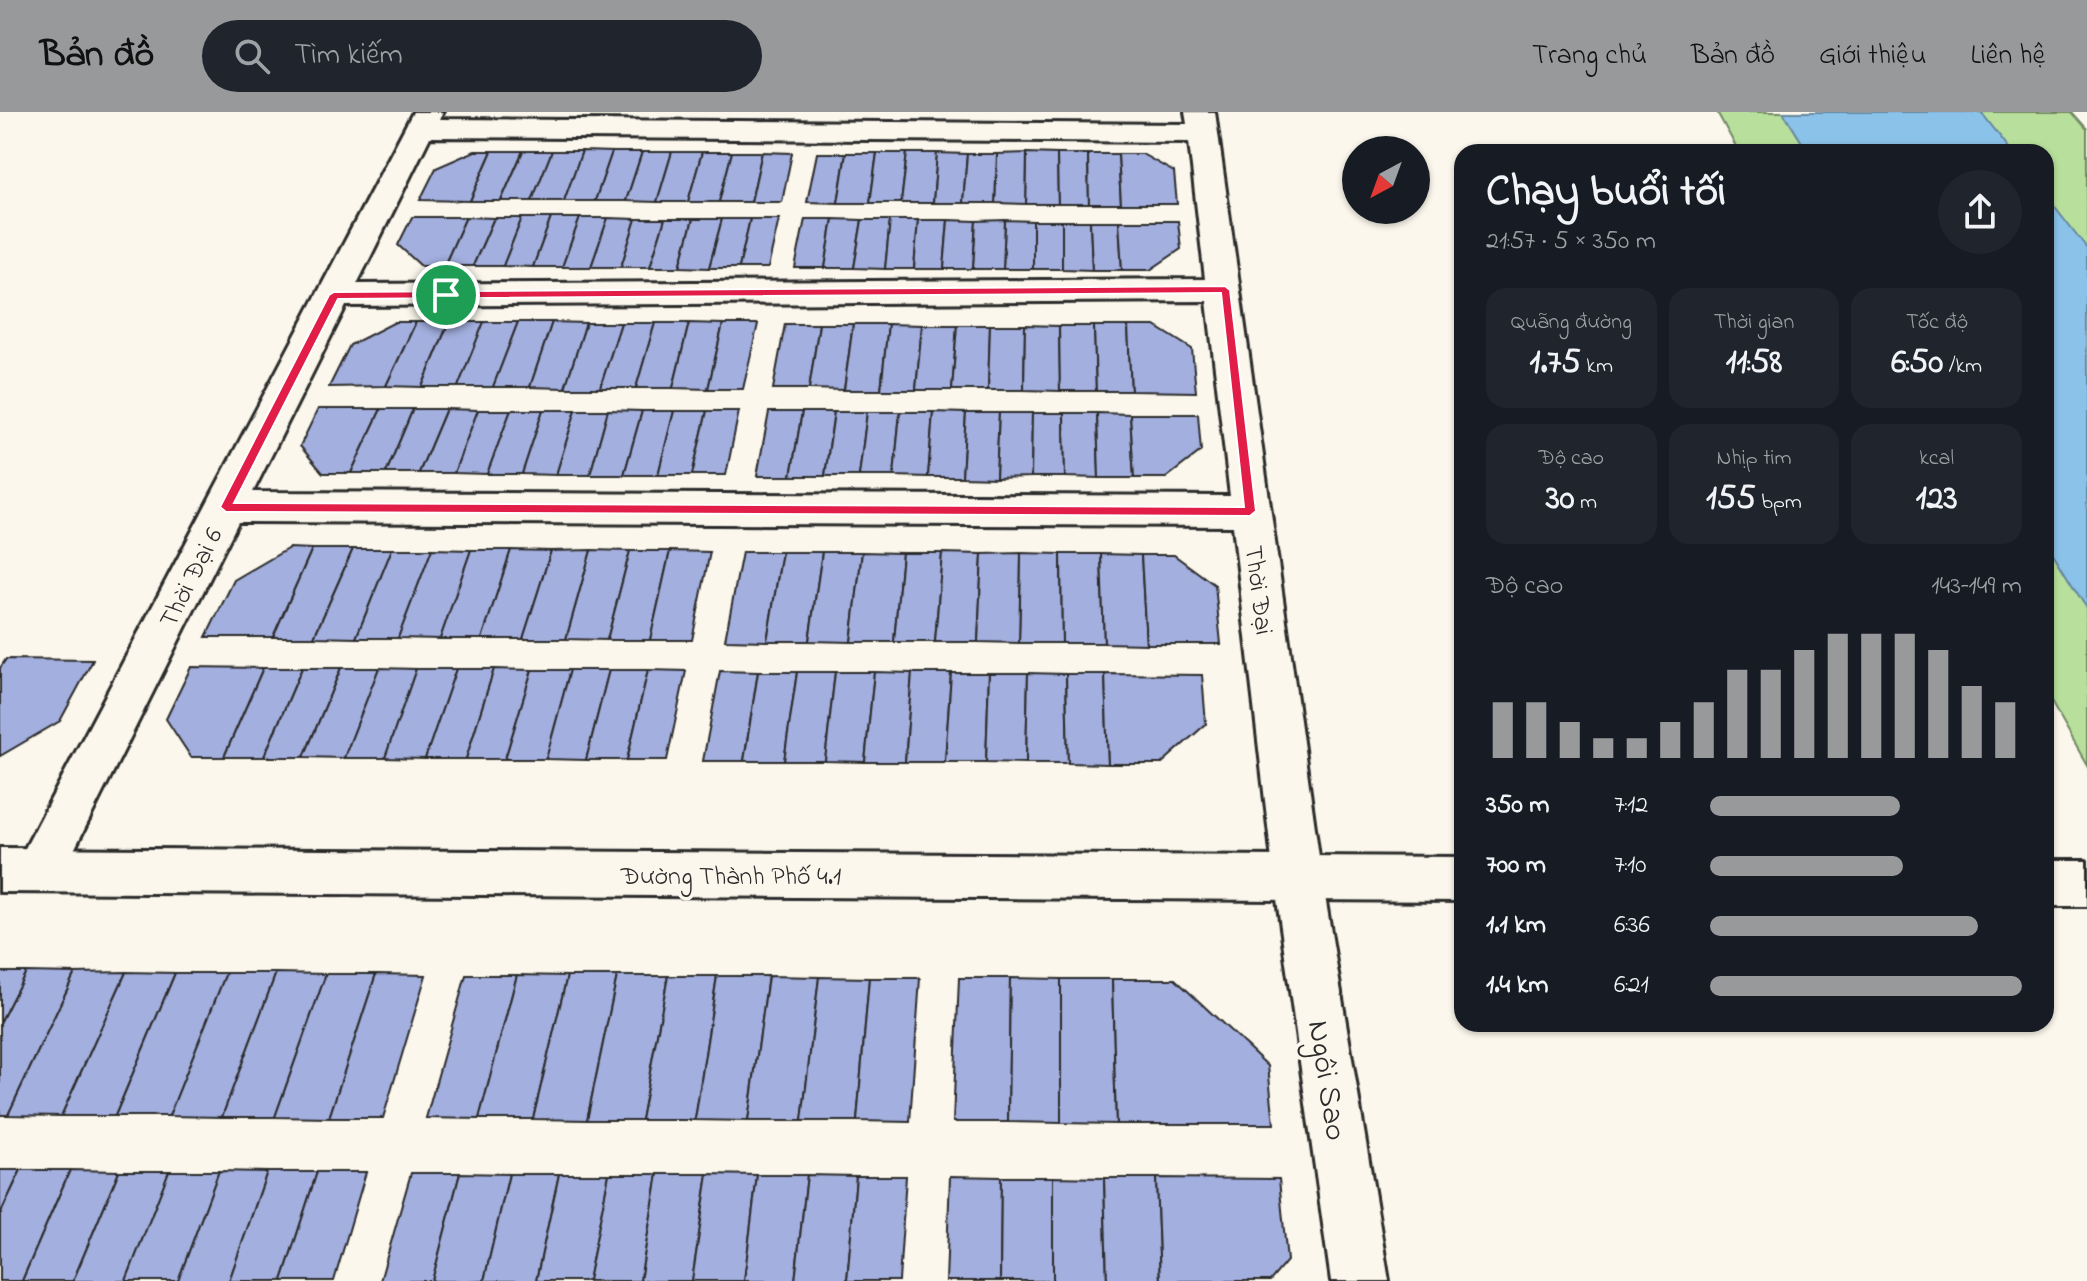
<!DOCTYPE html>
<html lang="vi">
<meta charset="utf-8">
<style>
body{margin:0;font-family:"Indie Flower",sans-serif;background:#20242c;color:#f1f3f6;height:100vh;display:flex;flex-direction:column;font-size:30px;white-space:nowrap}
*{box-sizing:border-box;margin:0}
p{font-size:26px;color:#9ea1a6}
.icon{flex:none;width:44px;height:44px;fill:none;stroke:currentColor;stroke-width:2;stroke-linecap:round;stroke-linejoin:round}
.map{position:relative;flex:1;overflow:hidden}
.side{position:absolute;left:1454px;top:32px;width:600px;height:888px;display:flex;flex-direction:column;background:#171b24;border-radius:24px;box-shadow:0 2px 6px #0004}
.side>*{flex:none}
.needle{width:52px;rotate:221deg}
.fabs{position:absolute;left:1342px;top:24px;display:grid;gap:16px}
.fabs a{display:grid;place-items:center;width:88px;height:88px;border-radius:50%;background:#171b24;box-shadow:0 2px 6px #0004;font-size:40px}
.pin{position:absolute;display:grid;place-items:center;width:68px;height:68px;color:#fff;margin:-34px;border:4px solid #fff;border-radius:50%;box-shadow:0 2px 8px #0007}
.round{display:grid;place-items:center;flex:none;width:84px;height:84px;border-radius:42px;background:#20242c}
.overview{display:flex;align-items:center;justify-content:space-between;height:136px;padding:0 32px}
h1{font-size:44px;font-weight:700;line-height:60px}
.stats{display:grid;grid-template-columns:repeat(3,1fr);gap:12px;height:136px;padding:8px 32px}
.stats div{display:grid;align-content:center;border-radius:20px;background:#20242c;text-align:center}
.stats b{font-size:34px;font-weight:700}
.stats small{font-size:22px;font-weight:400}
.stats p{font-size:22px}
.chart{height:224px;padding:16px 32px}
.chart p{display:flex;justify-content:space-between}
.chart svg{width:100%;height:144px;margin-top:8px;stroke:#98999b;stroke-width:6}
ul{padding:0 32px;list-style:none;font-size:26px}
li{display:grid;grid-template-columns:128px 96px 1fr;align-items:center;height:60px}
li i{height:20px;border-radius:10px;background:#98999b}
header{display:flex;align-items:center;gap:48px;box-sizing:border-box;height:112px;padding:0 40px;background:#98999b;color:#111}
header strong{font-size:38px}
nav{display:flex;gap:44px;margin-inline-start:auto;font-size:28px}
.search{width:560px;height:72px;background:#20242c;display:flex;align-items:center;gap:20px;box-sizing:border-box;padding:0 28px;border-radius:44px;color:#9ea1a6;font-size:30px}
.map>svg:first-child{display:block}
.green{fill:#b8e09c;stroke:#728664;stroke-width:2}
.water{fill:#8bc2e9;stroke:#65869d;stroke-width:2}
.building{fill:#a3afdf;stroke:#2b2b2b;stroke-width:2}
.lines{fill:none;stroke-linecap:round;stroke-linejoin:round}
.minor-casing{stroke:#2b2b2b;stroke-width:6}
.tertiary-casing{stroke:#2b2b2b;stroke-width:6}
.minor{fill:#fbf7ec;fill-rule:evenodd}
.tertiary{fill:#fbf7ec;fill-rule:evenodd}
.route{fill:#e11d48;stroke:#fff;stroke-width:2;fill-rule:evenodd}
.labels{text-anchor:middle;stroke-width:7;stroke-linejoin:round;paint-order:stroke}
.street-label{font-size:26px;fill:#2b2b2b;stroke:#fbf7ec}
.near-street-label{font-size:32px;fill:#2b2b2b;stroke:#fbf7ec}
</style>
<header>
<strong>Bản đồ</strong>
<div class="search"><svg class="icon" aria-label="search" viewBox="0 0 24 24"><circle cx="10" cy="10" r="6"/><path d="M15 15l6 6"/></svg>Tìm kiếm</div>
<nav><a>Trang chủ</a><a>Bản đồ</a><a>Giới thiệu</a><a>Liên hệ</a></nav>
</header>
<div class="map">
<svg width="2087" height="1169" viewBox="0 0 2087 1169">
<rect width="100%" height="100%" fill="#fbf7ec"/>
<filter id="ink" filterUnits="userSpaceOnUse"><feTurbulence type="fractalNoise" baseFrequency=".0125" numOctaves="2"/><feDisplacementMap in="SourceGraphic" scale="16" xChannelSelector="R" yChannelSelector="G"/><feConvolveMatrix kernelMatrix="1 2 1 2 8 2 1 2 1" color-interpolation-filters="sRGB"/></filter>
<g filter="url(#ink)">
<polygon class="green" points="1717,0 2072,0 2087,17 2087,653 2046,581 2046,40 1739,40"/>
<g class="water">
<polygon points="1783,0 1981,0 2012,40 1808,40"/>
<polygon points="2046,83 2087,136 2087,497 2046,430"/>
</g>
<g class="building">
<polygon points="475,39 492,39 470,89 420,88 436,56"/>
<polygon points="492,39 523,39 501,89 470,89"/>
<polygon points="523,39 552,39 532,89 501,89"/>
<polygon points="552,39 582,39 564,89 532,89"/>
<polygon points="582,39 612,40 595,89 564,89"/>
<polygon points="612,40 642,40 626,89 595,89"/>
<polygon points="642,40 672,40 657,90 626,89"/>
<polygon points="672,40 702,40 688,90 657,90"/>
<polygon points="702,40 732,40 719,90 688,90"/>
<polygon points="732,40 762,40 751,90 719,90"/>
<polygon points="762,40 792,41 782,90 751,90"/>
<polygon points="817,41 846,41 838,91 807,90"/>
<polygon points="846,41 877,41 870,91 838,91"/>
<polygon points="877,41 907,41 901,91 870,91"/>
<polygon points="907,41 937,41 933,91 901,91"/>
<polygon points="937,41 967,42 963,91 933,91"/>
<polygon points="1027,41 1057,42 1058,92 1026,92"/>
<polygon points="1027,41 1026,92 995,91 997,42"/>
<polygon points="967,42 997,42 995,91 963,91"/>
<polygon points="1057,42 1088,42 1089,92 1058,92"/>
<polygon points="1088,42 1118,42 1121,92 1089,92"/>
<polygon points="1118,42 1142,42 1174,60 1177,92 1121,92"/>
<polygon points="412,105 466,105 444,154 421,154 398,133"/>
<polygon points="466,105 494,106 473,154 444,154"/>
<polygon points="494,106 522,106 503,154 473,154"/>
<polygon points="522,106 551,106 533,155 503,154"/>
<polygon points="551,106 580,106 562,155 533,155"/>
<polygon points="580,106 608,106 591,155 562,155"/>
<polygon points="608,106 636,107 621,155 591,155"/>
<polygon points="636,107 665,107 650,155 621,155"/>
<polygon points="665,107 693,107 680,155 650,155"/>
<polygon points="693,107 722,107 709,156 680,155"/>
<polygon points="722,107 750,107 739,156 709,156"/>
<polygon points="750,107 779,107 768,156 739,156"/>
<polygon points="805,107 833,107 825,156 795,156"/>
<polygon points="833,107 862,108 854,156 825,156"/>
<polygon points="862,108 890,108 885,157 854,156"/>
<polygon points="890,108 918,108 914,157 885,157"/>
<polygon points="918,108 948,108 944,157 914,157"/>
<polygon points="948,108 976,109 973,157 944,157"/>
<polygon points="1005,108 1033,109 1033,157 1003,157"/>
<polygon points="1005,108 1003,157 973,157 976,109"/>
<rect x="1033" y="109" width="29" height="48"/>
<polygon points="1062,109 1090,109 1092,158 1062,157"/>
<polygon points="1090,109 1119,109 1122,158 1092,158"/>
<polygon points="1119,109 1178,109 1181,137 1150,158 1122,158"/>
<polygon points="395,210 416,210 386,274 329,275 350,233"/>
<polygon points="416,210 449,210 422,275 386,274"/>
<polygon points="449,210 484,210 458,275 422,275"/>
<polygon points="484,210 518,210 493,275 458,275"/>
<polygon points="518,210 552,210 530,275 493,275"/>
<polygon points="552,210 586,211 565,276 530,275"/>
<polygon points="586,211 621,211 600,276 565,276"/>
<polygon points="621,211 655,211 636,276 600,276"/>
<polygon points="655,211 689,211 673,276 636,276"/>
<polygon points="689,211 723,212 708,277 673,276"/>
<polygon points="723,212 758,212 743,277 708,277"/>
<polygon points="785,212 819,212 809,277 773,277"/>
<polygon points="819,212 853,212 844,278 809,277"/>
<polygon points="853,212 888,212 881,278 844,278"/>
<polygon points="888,212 922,213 916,278 881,278"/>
<polygon points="922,213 957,213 952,278 916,278"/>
<polygon points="957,213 990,213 988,278 952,278"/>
<polygon points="990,213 1025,213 1024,278 988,278"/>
<polygon points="1025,213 1059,214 1060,279 1024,278"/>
<polygon points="1059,214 1094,214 1096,279 1060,279"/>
<polygon points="1094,214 1128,214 1131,279 1096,279"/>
<polygon points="1128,214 1155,214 1192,237 1196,280 1131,279"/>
<polygon points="318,297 381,297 351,361 323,361 300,334"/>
<polygon points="381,297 413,297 386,361 351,361"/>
<polygon points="413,297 446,297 419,361 386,361"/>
<polygon points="446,297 478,298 454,361 419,361"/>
<polygon points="478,298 511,298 487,362 454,361"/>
<polygon points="511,298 543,298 522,362 487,362"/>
<polygon points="543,298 576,298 556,363 522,362"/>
<polygon points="576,298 608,298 590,363 556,363"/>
<polygon points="608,298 642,299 624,363 590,363"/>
<polygon points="642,299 674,299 658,363 624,363"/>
<polygon points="674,299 707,299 692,363 658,363"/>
<polygon points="707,299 739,299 726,363 692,363"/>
<polygon points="769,300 802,300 791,364 757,364"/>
<polygon points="802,300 834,300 825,364 791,364"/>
<polygon points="834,300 867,300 859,364 825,364"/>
<polygon points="867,300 900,300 894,364 859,364"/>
<polygon points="900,300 933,300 928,365 894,364"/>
<polygon points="933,300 966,301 962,365 928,365"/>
<polygon points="966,301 999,301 996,366 962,365"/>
<polygon points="999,301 1032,301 1031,365 996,366"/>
<polygon points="1032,301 1064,301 1065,365 1031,365"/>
<polygon points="1064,301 1097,301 1099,366 1065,365"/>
<polygon points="1097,301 1130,302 1134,366 1099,366"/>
<polygon points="1130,302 1198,302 1201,339 1166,366 1134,366"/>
<polygon points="289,436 312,437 273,525 206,525 234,468"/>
<polygon points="312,437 353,437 314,525 273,525"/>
<polygon points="353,437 392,437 356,526 314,525"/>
<polygon points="392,437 432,437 398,526 356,526"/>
<polygon points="432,437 471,438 440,527 398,526"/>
<polygon points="471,438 511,438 482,527 440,527"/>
<polygon points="511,438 551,439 523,527 482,527"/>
<polygon points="591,438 630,439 607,528 566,527"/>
<polygon points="591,438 566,527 523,527 551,439"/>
<polygon points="630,439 670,439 650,528 607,528"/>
<polygon points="670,439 710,440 692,528 650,528"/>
<polygon points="742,440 782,440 767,529 725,528"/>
<polygon points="782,440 822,440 809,529 767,529"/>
<polygon points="822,440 862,440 851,530 809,529"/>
<polygon points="862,440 902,441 894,530 851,530"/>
<polygon points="902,441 942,441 935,530 894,530"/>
<polygon points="942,441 982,442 978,530 935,530"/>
<polygon points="1021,441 1061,442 1062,531 1019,531"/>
<polygon points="1021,441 1019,531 978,530 982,442"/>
<polygon points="1061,442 1101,442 1104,531 1062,531"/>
<polygon points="1101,442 1141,443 1146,532 1104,531"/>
<polygon points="1141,443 1174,443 1215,473 1221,532 1146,532"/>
<polygon points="6,547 93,548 60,609 0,644 0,556"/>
<polygon points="191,555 263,556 224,645 191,645 166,607"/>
<polygon points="263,556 302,556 264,645 224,645"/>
<polygon points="302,556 341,556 304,645 264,645"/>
<polygon points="341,556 379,556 344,646 304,645"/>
<polygon points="379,556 416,557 385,646 344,646"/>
<polygon points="416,557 456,557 425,647 385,646"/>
<polygon points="456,557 494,557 466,647 425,647"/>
<polygon points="494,557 532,558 505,647 466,647"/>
<polygon points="532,558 570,558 546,647 505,647"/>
<polygon points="570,558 609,558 586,648 546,647"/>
<polygon points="609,558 648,558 627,648 586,648"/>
<polygon points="648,558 686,559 667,648 627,648"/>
<polygon points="720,559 758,560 744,649 703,649"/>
<polygon points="758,560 797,560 784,649 744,649"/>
<polygon points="797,560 835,560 825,649 784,649"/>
<polygon points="835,560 874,560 865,650 825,649"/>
<polygon points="874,560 912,561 905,650 865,650"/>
<polygon points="912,561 951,561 945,650 905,650"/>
<polygon points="951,561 989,561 986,650 945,650"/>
<polygon points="989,561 1028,561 1026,651 986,650"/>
<polygon points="1028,561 1066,562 1068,651 1026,651"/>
<polygon points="1066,562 1105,562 1108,652 1068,651"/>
<polygon points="1105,562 1202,563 1206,612 1161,652 1108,652"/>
<polygon points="0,860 26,860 0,911"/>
<polygon points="26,860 75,861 8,1003 0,1003 0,911"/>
<polygon points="126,860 175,861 115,1004 61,1004"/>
<polygon points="126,860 61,1004 8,1003 75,861"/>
<polygon points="175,861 226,861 169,1004 115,1004"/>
<polygon points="226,861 276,861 222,1005 169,1004"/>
<polygon points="276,861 326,862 275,1005 222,1005"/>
<polygon points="326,862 376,862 329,1006 275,1005"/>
<polygon points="376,862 426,863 383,1006 329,1006"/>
<polygon points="466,863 517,863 479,1007 426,1006"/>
<polygon points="517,863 567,864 533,1007 479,1007"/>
<polygon points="567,864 617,864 587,1008 533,1007"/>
<polygon points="617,864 668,864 641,1008 587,1008"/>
<polygon points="668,864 717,864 695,1008 641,1008"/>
<polygon points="717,864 768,864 748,1009 695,1008"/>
<polygon points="768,864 819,865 802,1009 748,1009"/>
<polygon points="819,865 869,866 857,1009 802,1009"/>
<polygon points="869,866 920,866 910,1010 857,1009"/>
<polygon points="959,866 1010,866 1008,1010 953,1010"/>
<polygon points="1010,866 1061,867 1061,1011 1008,1010"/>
<polygon points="1061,867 1112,867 1116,1012 1061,1011"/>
<polygon points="1112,867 1175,867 1268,954 1274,1012 1116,1012"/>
<polygon points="0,1058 21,1058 0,1103"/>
<polygon points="21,1058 70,1058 22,1169 0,1169 0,1103"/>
<polygon points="70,1058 119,1059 73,1169 22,1169"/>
<polygon points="119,1059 169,1059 126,1169 73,1169"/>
<polygon points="169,1059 219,1059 178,1169 126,1169"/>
<polygon points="219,1059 267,1060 229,1169 178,1169"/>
<polygon points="267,1060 317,1060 282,1169 229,1169"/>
<polygon points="317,1060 366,1060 334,1169 282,1169"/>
<polygon points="411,1061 460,1061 432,1169 380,1169"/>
<polygon points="460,1061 509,1062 484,1169 432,1169"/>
<polygon points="509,1062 559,1062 536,1169 484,1169"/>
<polygon points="559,1062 609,1062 588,1169 536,1169"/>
<polygon points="609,1062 658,1062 640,1169 588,1169"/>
<polygon points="658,1062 708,1062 692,1169 640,1169"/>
<polygon points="708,1062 757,1063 744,1169 692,1169"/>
<polygon points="757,1063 807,1063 795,1169 744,1169"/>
<polygon points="807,1063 856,1064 847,1169 795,1169"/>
<polygon points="856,1064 906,1064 899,1169 847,1169"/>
<polygon points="950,1064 1001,1065 1000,1169 946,1169"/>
<polygon points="1001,1065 1053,1065 1053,1169 1000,1169"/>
<polygon points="1053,1065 1104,1066 1107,1169 1053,1169"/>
<polygon points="1104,1066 1156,1066 1160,1169 1107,1169"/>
<polygon points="1156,1066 1279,1067 1287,1149 1270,1169 1160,1169"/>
</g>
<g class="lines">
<g class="minor-casing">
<path id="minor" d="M413,0H443L439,7L1187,12L1185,0H1215L1322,766L1389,1169H1331L1274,766L1233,414L238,410L56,774L39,780L22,774L15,758L22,742ZM430,25L1189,30L1205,167L357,172ZM1207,189L1230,384L253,380L346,194Z"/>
</g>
<g class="tertiary-casing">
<g id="tertiary">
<polygon points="0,736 1462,745 1462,789 0,780"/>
<rect x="2046" y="748" width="41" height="46"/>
</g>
</g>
<use href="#minor" class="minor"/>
<use href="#tertiary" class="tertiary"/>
</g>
</g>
<path class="route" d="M1225,174L1230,178L1256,399L1250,404L226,400L220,395L329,183L334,180ZM1221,181L1244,395L234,391L338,187Z"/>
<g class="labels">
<g class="street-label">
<text transform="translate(190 465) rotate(-63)" y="9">Thời Đại 6</text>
<text transform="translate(1260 478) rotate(83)" y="9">Thời Đại</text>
<text x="731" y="772">Đường Thành Phố 4.1</text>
</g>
<g class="near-street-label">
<text transform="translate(1329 968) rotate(81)" y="11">Ngôi Sao</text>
</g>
</g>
</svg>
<div class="fabs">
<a><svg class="needle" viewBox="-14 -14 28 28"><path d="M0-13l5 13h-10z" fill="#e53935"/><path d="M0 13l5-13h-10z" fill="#9ea1a6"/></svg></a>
</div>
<div class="pin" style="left:446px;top:183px;background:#1e9e55"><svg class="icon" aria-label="arrive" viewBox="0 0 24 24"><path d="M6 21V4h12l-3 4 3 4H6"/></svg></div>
<section class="side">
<div class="overview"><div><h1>Chạy buổi tối</h1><p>21:57 · 5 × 350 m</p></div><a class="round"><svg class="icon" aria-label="share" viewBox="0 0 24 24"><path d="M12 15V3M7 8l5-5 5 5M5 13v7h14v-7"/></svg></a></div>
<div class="stats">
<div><p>Quãng đường</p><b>1.75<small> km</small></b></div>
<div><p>Thời gian</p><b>11:58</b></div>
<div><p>Tốc độ</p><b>6:50<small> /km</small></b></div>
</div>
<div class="stats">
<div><p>Độ cao</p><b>30<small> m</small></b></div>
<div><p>Nhịp tim</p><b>155<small> bpm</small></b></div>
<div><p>kcal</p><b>123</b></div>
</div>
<div class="chart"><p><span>Độ cao</span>143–149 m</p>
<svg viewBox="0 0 160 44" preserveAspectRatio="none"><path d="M5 44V27M15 44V27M25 44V33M35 44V38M45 44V38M55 44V33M65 44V27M75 44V17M85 44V17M95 44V11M105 44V6M115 44V6M125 44V6M135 44V11M145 44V22M155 44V27"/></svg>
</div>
<ul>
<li><b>350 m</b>7:12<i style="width:61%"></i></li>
<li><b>700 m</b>7:10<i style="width:62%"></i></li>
<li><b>1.1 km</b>6:36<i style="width:86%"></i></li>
<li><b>1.4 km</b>6:21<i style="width:100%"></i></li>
</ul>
</section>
</div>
